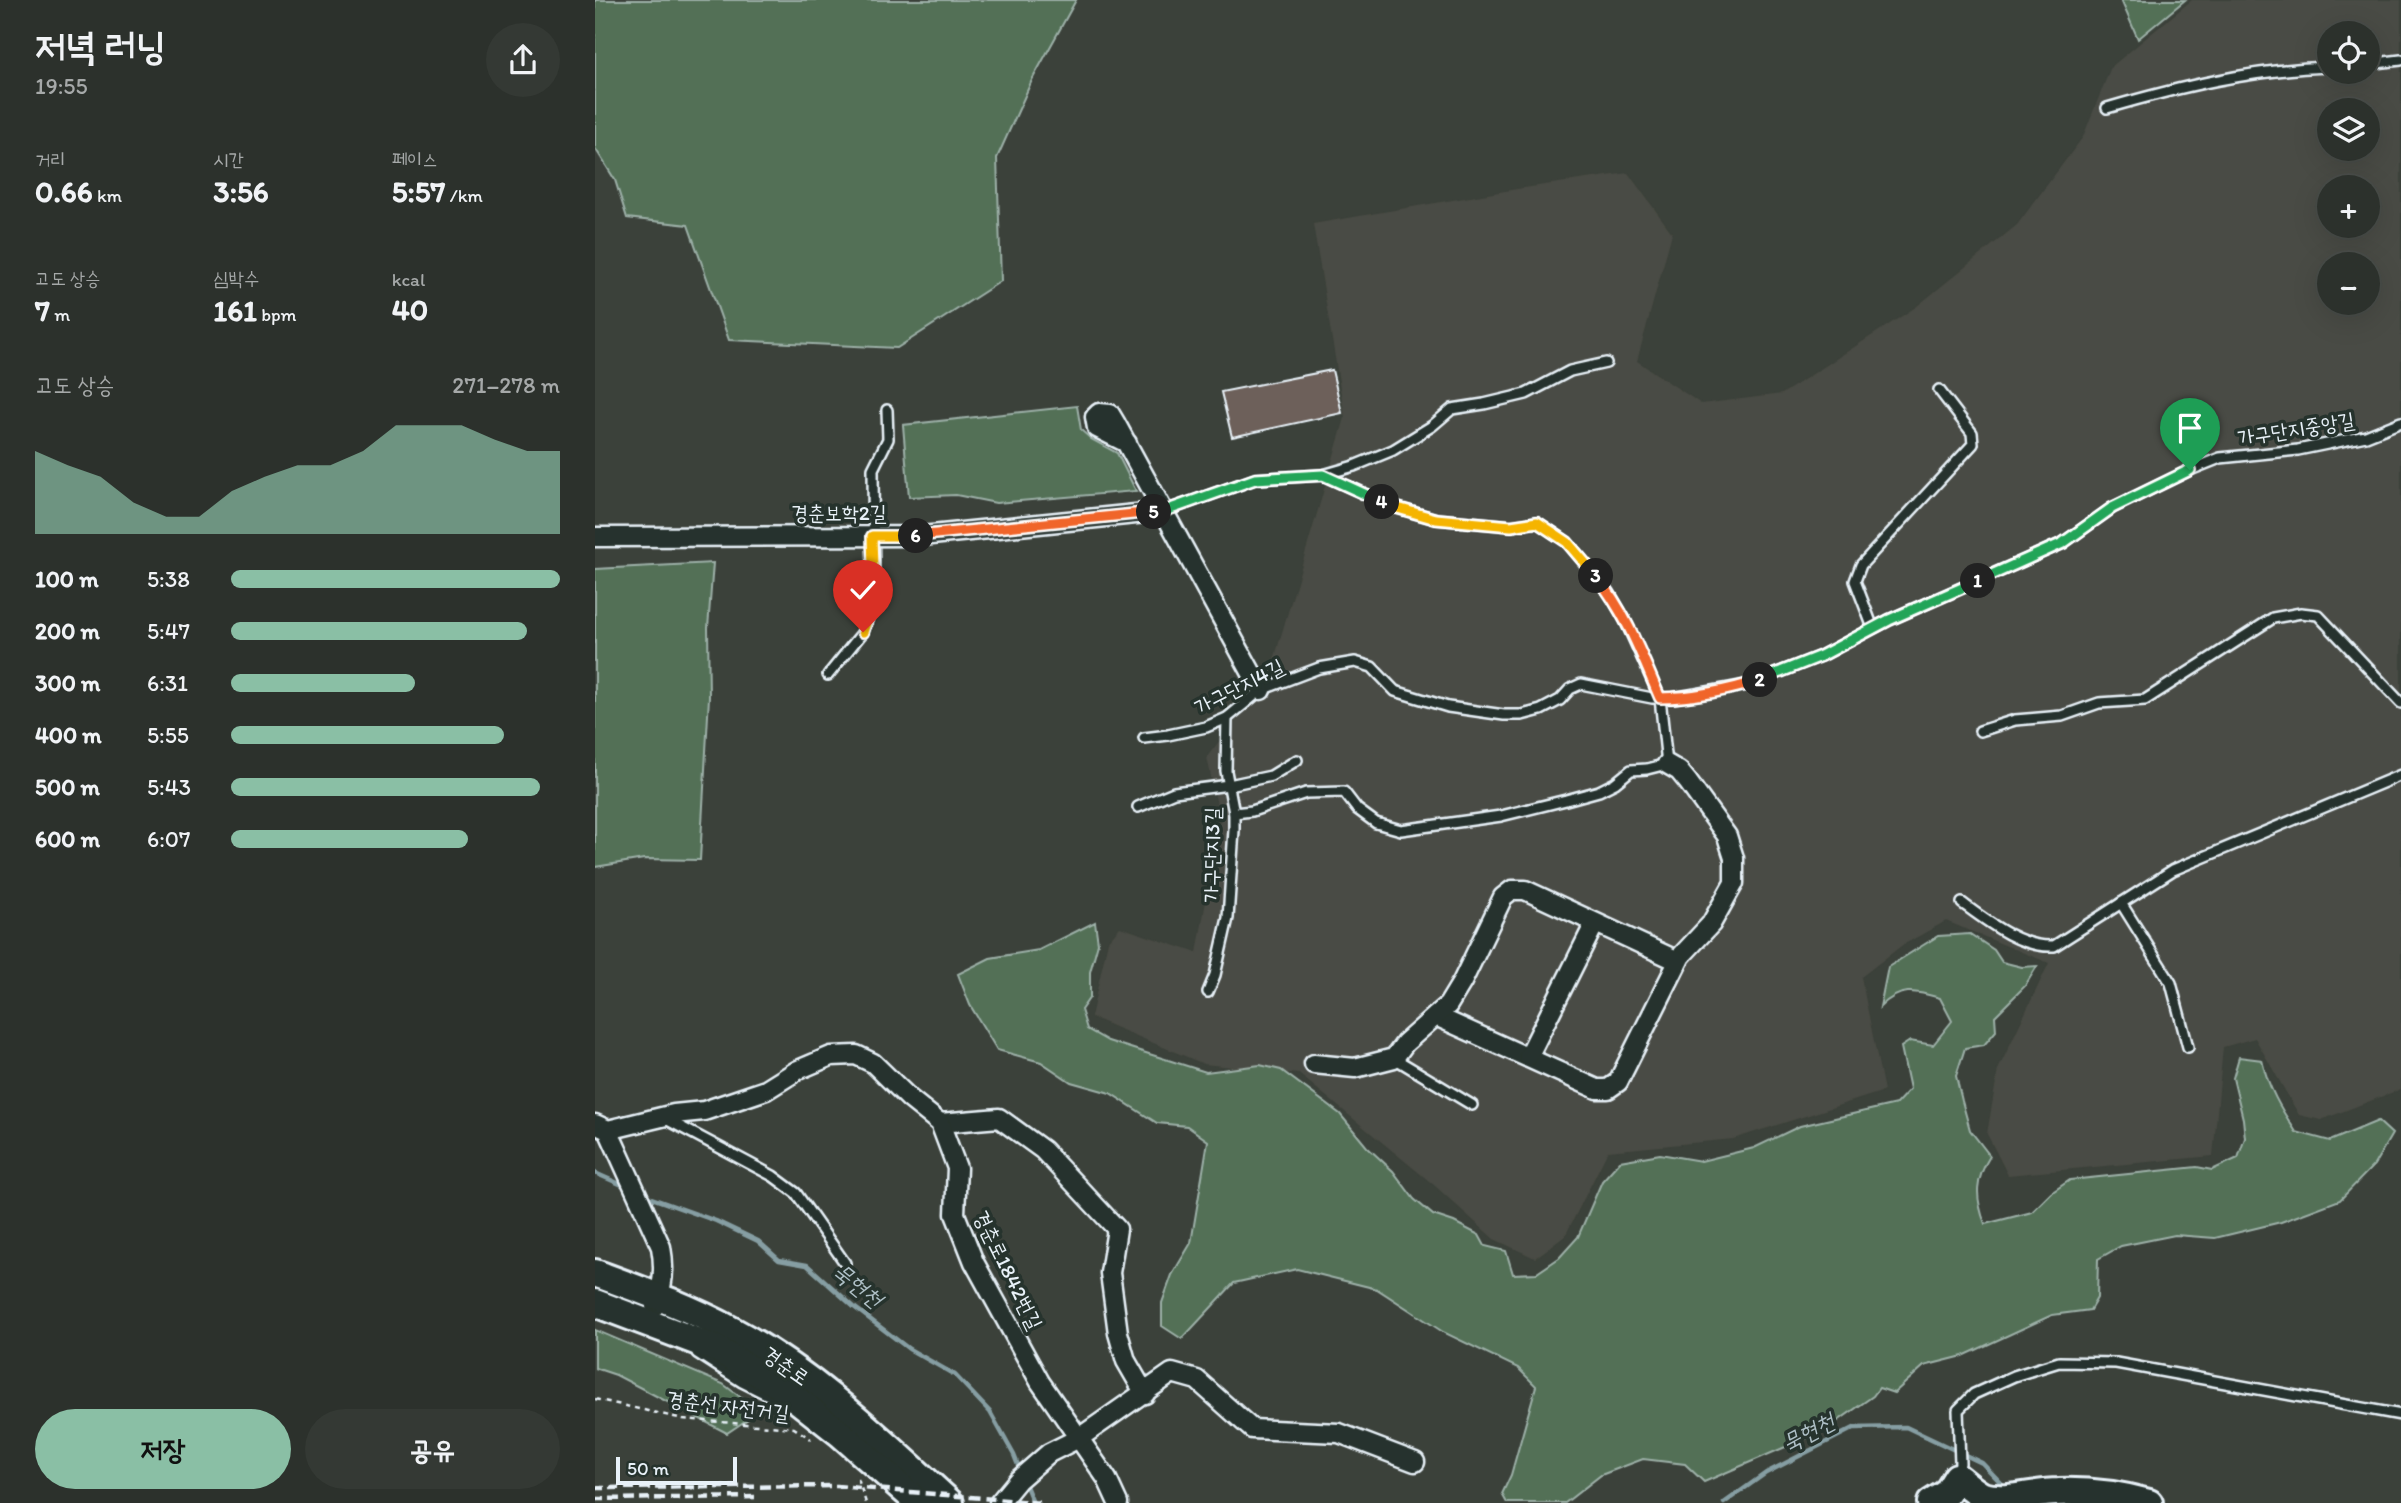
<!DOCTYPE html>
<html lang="ko">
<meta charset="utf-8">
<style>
body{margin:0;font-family:Itim,"Poor Story",sans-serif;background:#343934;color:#f1f3f6;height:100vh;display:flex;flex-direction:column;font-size:26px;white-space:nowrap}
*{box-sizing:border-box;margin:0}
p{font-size:23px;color:#a6a9a9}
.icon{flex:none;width:38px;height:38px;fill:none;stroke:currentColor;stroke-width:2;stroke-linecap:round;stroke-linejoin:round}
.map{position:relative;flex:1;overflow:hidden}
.details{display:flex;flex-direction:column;background:#2c312c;width:595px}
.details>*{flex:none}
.buttons{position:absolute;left:1722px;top:21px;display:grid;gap:14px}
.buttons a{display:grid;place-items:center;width:63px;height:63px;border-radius:50%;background:#2c312c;box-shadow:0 7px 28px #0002,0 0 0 2px #484c48;font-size:35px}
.scale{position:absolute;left:21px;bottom:18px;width:121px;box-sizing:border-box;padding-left:7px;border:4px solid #e8f1f8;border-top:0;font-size:19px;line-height:24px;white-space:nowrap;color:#e8f1f8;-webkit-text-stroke:5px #26332d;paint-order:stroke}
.pin{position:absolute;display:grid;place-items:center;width:60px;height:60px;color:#fff;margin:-72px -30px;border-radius:50% 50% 50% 0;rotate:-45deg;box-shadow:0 0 7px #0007}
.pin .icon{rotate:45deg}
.km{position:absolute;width:35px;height:35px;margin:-18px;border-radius:50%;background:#222;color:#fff;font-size:19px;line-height:35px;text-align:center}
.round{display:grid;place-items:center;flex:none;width:74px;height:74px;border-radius:37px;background:#343934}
.head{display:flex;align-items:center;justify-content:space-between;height:119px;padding:0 35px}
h1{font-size:38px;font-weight:700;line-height:52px}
.figures{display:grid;grid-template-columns:repeat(3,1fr);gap:10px;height:119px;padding:7px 35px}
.figures div{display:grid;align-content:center}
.figures b{font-size:30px;font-weight:700}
.figures small{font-size:19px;font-weight:400}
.figures p{font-size:19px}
.chart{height:196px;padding:14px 35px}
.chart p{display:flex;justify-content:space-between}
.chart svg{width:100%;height:126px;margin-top:7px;fill:#8abfa5;opacity:.7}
.cta{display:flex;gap:14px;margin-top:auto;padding:14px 35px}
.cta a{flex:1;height:80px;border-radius:42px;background:#8abfa5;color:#111;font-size:28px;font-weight:700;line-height:80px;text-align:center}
.cta a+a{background:#343934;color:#f1f3f6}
ul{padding:0 35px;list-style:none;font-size:23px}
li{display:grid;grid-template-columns:112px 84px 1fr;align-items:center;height:52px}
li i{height:18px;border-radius:9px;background:#8abfa5}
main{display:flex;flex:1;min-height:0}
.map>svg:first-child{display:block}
.built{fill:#4a4b44;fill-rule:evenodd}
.green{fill:#527057;stroke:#9db0a8;stroke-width:2}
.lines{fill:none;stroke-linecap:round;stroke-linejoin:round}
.stream{stroke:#869ea3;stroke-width:4.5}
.building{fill:#6d615a;stroke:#e8f1f8;stroke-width:2}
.lane-casing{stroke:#e8f1f8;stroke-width:14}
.street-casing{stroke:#e8f1f8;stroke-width:23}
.secondary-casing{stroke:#e8f1f8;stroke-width:32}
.path{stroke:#e8f1f8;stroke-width:2.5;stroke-dasharray:5 5;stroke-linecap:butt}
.lane{stroke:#26332d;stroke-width:9}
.street{stroke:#26332d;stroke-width:18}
.secondary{stroke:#26332d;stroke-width:26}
.rail{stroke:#e8f1f8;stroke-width:4.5;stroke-dasharray:10 5;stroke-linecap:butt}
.split-1-casing{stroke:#fff;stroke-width:14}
.split-2-casing{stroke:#fff;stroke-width:14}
.split-3-casing{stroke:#fff;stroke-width:14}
.split-4-casing{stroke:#fff;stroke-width:14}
.split-5-casing{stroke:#fff;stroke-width:14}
.split-6-casing{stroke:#fff;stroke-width:14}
.split-7-casing{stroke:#fff;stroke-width:14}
.split-1{stroke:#22a559;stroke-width:9}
.split-2{stroke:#22a559;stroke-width:9}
.split-3{stroke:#f0652b;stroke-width:9}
.split-4{stroke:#f5b400;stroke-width:9}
.split-5{stroke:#22a559;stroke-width:9}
.split-6{stroke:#f0652b;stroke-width:9}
.split-7{stroke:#f5b400;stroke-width:9}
.labels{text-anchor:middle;stroke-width:7;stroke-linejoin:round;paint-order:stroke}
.street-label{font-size:21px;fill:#e8f1f8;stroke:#26332d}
.water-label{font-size:23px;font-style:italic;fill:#afc0c7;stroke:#26332d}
</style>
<main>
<section class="details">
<div class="head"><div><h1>저녁 러닝</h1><p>19:55</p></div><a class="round"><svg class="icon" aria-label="share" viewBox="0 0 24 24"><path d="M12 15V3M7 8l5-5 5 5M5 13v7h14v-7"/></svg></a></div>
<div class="figures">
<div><p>거리</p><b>0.66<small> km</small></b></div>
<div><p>시간</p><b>3:56</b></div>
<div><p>페이스</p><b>5:57<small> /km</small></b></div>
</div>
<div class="figures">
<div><p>고도 상승</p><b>7<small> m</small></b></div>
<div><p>심박수</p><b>161<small> bpm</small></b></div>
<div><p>kcal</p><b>40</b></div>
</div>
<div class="chart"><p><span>고도 상승</span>271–278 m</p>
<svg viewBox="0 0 160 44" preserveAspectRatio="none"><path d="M0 44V15L10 20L20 24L30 33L40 38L50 38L60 29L70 24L80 20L90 20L100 15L110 6L120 6L130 6L140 11L150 15L160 15V44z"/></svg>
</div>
<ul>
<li><b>100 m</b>5:38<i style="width:100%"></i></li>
<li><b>200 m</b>5:47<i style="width:90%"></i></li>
<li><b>300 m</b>6:31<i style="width:56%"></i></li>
<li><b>400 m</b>5:55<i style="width:83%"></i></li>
<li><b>500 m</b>5:43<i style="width:94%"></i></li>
<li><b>600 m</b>6:07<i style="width:72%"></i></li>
</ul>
<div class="cta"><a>저장</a><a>공유</a></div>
</section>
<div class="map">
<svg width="1806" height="1503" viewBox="0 0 1806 1503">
<rect width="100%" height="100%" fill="#3b413a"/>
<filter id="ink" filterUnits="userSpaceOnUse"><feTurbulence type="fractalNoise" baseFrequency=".0143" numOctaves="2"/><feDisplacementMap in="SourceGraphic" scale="14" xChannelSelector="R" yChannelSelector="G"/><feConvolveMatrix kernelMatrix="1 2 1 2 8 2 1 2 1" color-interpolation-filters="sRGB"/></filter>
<g filter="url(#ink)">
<path class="built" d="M1597,0H1806V1089L1726,1120L1704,1115L1660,1038L1628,1047L1618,1156L1413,1175L1392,1134L1403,1070L1454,963L1351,921L1306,946L1266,977L1289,1091L1138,1139L1013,1151L970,1236L940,1258L899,1239L839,1185L704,1074L609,1064L496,1017L513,941L525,927L602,953L625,820L612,757L674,677L750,418L718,224L922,189L1033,173L1077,233L1042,361L1106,404L1187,394L1321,307L1422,225L1488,137L1516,67ZM1734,33H1773V72H1734ZM1734,110H1773V149H1734ZM1734,187H1773V226H1734ZM1734,264H1773V303H1734Z"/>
<g class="green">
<polygon points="0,0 481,0 437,80 402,158 406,281 302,348 134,340 93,225 32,218 20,180 0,148"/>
<polygon points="1526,0 1590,0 1543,39"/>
<polygon points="482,406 486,430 496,439 522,453 541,491 401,503 361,495 314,497 308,425"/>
<polygon points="118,563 113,628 114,697 105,860 49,859 0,867 0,569"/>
<path d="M500,922L503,943L495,972V997L486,1010L492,1029L513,1041L611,1072L665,1065L686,1070L745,1114L772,1147L798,1171L819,1199L838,1215L859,1222L884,1235L890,1246L911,1251L918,1274L942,1273L964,1258L983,1237L1007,1181L1025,1161L1065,1154L1106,1161L1159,1148L1205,1126L1301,1104L1315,1089L1306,1047L1315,1041L1338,1045L1357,1021L1345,998C1319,990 1305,987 1285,1007L1293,967L1343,936L1375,934L1399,950L1407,962L1427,967L1442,966L1430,986L1400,1016L1401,1031L1389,1045L1370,1048L1361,1076L1367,1101L1375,1130L1395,1156C1380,1180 1380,1197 1390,1224L1437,1212L1456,1193L1475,1180L1602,1167L1617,1170L1643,1158L1650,1138L1648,1119L1638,1078L1644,1057L1667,1060C1673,1088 1686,1109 1701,1132L1735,1141L1783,1121L1797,1134L1779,1165L1745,1200L1686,1222L1620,1238L1580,1235L1526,1246L1503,1259L1502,1298L1495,1310L1457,1315L1368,1356L1329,1366L1299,1393L1284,1388L1278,1396L1230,1430L1109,1482L1090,1464L1048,1459L1006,1475L970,1503H912L907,1494L916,1475L941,1386L923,1368L848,1332L782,1289L702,1269L639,1283L587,1339L567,1326V1303L577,1275L596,1243L613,1141L592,1126L562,1123L515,1093L476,1082L446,1062L402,1050L375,1005L363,974L395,958L444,950Z"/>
<polygon points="0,1330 128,1384 156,1405 156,1417 132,1433 21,1375 0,1368"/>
</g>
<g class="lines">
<g class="stream">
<polyline points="0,1173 34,1188"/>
<polyline points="48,1195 121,1221 163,1241 184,1260 212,1265 259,1307 314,1349 360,1375 395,1412 419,1455 426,1473"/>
<polyline points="429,1481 438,1503"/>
<polyline points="1129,1503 1171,1473 1259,1428 1311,1427 1387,1463 1411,1488"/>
</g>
</g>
<polygon class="building" points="737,370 747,413 637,437 626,392"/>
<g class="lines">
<g class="lane-casing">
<g id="lane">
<polyline points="1773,64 1806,60"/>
<path d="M1512,108C1584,87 1659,69 1734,67"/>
<polyline points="570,511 660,479 728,475 759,466 798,450 837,426 857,409 889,404 931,394 975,371 1011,363"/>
<polyline points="1278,628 1260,581 1266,565 1378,444 1377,433 1344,390"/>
<polyline points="233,675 268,632 279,598 278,469 293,439 292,410"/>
<polyline points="1385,731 1420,720 1467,716 1504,703 1550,700 1678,618 1706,613 1723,615 1806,703"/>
<polyline points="549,738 573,735 611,727 632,718 666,690 724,668 760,662 777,667 800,691 853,707 909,715 927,715 946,710 965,700 975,689 986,684 1057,698 1078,698 1152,685 1226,656 1294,620 1468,543 1517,508 1595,470 1625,458 1703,450 1771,436 1806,422"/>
<polyline points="543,807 579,792 634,785 676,776 702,760"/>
<polyline points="639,813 657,811 711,793 749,792 762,809 781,823 806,830 906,816 971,800 1004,791 1020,783 1036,770 1052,769 1072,764 1065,698 1030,620 1014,592 972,542 942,522 917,526 841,519 799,507 728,475"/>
<path d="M1367,903C1393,922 1426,948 1459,946L1578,870L1806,775"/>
<polyline points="1526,903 1576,983 1593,1047"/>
<polyline points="613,992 620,975 633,918 639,830 639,813 631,771 632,718"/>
<polyline points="799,1058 877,1105"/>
<polyline points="69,1118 178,1176 201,1193 250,1263"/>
<polyline points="102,1353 147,1382 193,1405"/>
<polyline points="1362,1476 1365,1463 1363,1410 1379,1394 1419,1376 1464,1362 1521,1363 1806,1415"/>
</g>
</g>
<g class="street-casing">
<g id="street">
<polyline points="532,443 502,428 500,417 504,413 515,414 521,424 666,690"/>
<polyline points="0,537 327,536 570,511"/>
<polyline points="841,1016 1002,1089 1013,1089 1023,1082 1086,956 1116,924 1139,883 1139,858 1132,836 1093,782 1084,771 1072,764"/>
<polyline points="933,1057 1000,923"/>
<polyline points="719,1064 760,1068 799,1058 810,1043 853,1005 867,982 908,897 917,890 930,890 1083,961"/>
<polyline points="345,1123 404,1118 448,1150 522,1229 515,1273 523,1333 531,1361 550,1394"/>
<polyline points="0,1124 13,1130 79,1114 109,1111 171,1090 203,1070 236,1056 261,1055 278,1063 315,1099 345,1123 362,1168 360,1214 379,1262 445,1382 512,1479 523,1503"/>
<path d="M13,1130L66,1247C70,1268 69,1286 60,1306"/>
<polyline points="404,1503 423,1480 454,1453 484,1438 577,1373 602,1380 657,1429 744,1433 820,1462"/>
</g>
</g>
<g class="secondary-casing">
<g id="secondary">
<path d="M0,1273C46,1290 94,1307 138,1331C219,1374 288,1442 355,1503"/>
<polyline points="0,1303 122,1349 185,1386 246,1434 324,1503"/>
<path d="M1336,1503L1352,1493L1362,1477C1370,1483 1379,1492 1388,1496C1412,1503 1439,1492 1463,1492C1493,1491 1525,1495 1554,1503"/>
</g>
</g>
<g class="path">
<polyline points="0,1399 88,1419 199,1428 216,1439"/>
<polyline points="263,1479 271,1503"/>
</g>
<use href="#lane" class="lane"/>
<use href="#street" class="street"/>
<use href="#secondary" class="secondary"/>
<g class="rail">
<polyline points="0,1488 242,1486 448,1503"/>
<polyline points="0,1499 164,1497"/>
</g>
</g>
</g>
<g class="lines" filter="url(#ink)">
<g class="split-1-casing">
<polyline id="split-1" points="1383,581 1468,543 1517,508 1595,470"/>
</g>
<g class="split-2-casing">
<polyline id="split-2" points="1165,680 1226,656 1294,620 1383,581"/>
</g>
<g class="split-3-casing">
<path id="split-3" d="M1001,576C1031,612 1047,656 1065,698C1095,698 1138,690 1165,680"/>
</g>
<g class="split-4-casing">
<polyline id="split-4" points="787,502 799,507 841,519 916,526 942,522 972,542 1001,576"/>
</g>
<g class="split-5-casing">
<polyline id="split-5" points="559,512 570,511 660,479 728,475 787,502"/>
</g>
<g class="split-6-casing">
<polyline id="split-6" points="321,536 559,512"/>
</g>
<g class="split-7-casing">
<polyline id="split-7" points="268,632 279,598 277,536 321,536"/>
</g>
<use href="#split-1" class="split-1"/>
<use href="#split-2" class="split-2"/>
<use href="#split-3" class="split-3"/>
<use href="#split-4" class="split-4"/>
<use href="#split-5" class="split-5"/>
<use href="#split-6" class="split-6"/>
<use href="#split-7" class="split-7"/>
</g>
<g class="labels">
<g class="street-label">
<text transform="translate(1701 429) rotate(-9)" y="7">가구단지중앙길</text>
<text x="244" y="520">경춘보학2길</text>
<text transform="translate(644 687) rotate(-27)" y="7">가구단지4길</text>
<text transform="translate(617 855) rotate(-89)" y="7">가구단지3길</text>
<text transform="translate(413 1270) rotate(64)" y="7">경춘로1842번길</text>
<text transform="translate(191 1366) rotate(35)" y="7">경춘로</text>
<text transform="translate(133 1406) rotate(7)" y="7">경춘선 자전거길</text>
</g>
<g class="water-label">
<text transform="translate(263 1285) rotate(39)" y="8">묵현천</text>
<text transform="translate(1213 1432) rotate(-28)" y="8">묵현천</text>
</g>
</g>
</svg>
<div class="buttons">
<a><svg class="icon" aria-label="locate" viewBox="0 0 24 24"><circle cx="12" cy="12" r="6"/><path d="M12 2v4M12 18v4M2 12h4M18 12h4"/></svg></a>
<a><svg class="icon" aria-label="layers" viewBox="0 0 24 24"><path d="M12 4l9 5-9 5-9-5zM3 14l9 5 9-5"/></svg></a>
<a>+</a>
<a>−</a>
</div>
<div class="scale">50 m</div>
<div class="pin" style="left:1595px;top:470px;background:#1e9e55"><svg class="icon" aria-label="arrive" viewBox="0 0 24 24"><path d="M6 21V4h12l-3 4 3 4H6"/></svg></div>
<div class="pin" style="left:268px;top:632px;background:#d93025"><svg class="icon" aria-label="check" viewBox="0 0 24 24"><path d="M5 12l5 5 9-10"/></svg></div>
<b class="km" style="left:1383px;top:581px">1</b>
<b class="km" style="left:1165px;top:680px">2</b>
<b class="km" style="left:1001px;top:576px">3</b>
<b class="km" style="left:787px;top:502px">4</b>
<b class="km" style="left:559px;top:512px">5</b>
<b class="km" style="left:321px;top:536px">6</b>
</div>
</main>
